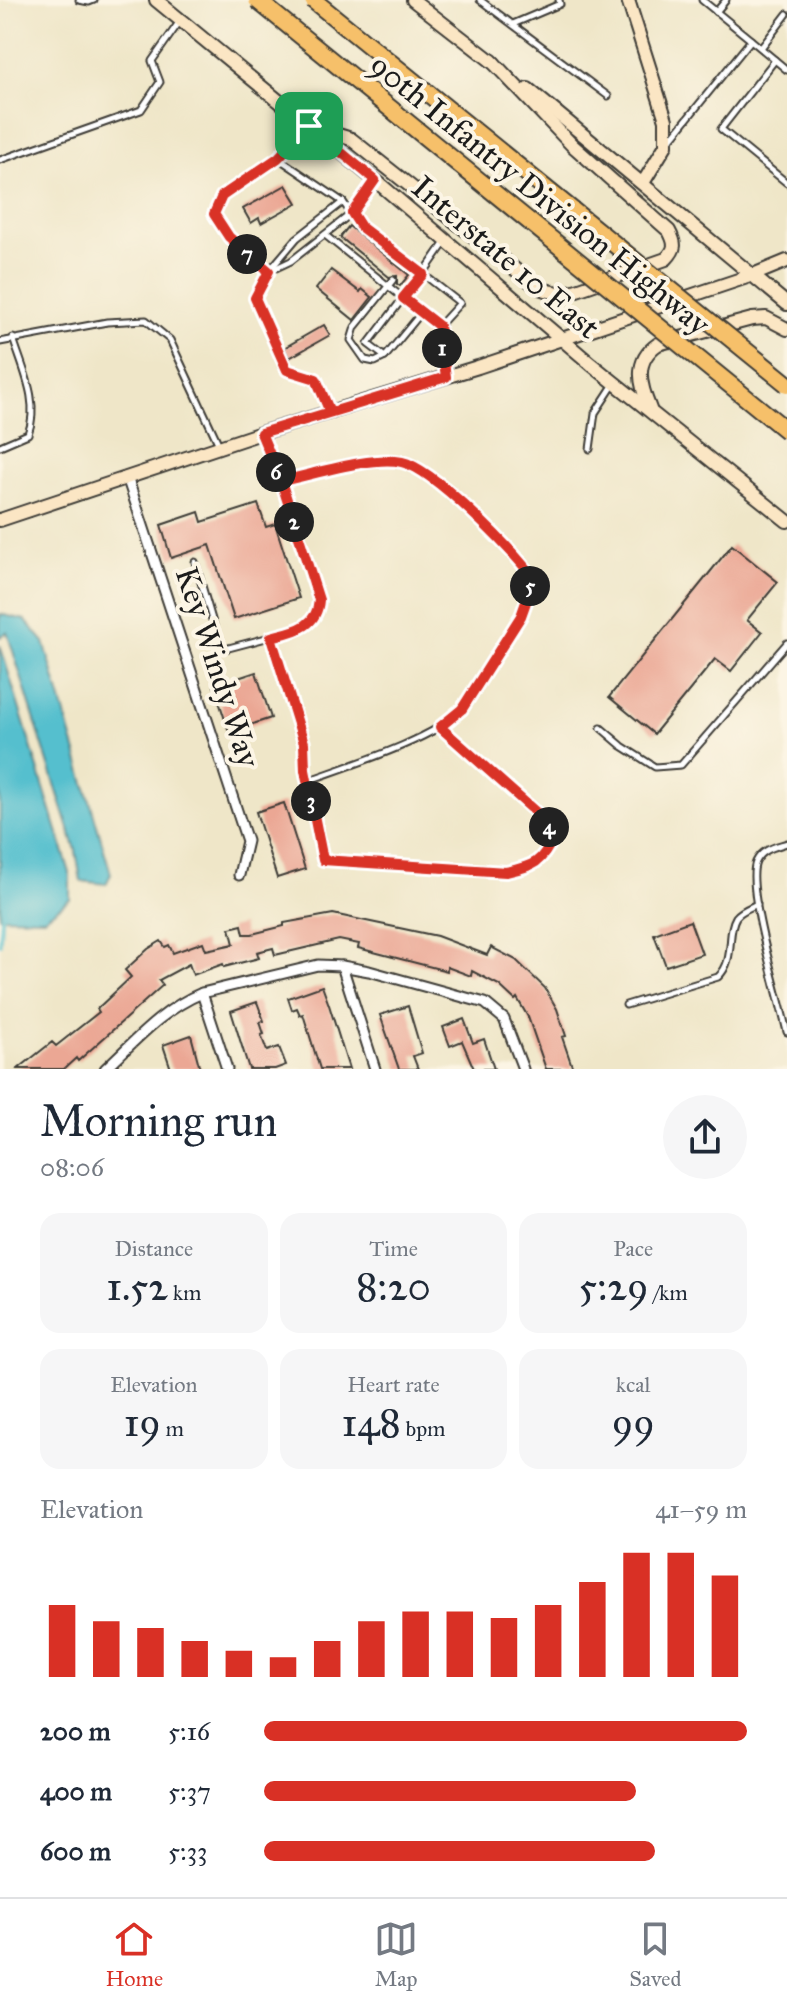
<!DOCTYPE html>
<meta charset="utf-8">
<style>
body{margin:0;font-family:"IM FELL Great Primer",serif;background:#f6f6f7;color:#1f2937;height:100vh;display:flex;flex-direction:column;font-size:30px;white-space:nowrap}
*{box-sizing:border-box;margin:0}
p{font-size:26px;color:#747a83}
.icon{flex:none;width:44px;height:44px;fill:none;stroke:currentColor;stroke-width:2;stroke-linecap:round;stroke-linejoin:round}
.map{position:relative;height:1069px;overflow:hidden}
.drawer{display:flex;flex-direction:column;background:#fff;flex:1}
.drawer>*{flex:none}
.pin{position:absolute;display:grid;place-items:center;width:68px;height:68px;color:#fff;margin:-34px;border-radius:16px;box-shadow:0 4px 12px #0006}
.km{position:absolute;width:40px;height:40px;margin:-20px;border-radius:50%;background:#222;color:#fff;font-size:22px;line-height:40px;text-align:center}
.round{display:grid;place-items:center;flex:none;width:84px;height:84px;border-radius:42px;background:#f6f6f7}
.summary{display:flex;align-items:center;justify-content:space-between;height:136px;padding:0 40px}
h1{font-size:44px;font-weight:600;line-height:60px}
.metrics{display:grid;grid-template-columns:repeat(3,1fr);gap:12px;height:136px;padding:8px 40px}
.metrics div{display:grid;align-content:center;border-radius:20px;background:#f6f6f7;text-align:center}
.metrics b{font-size:40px;font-weight:600}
.metrics small{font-size:22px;font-weight:400}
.metrics p{font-size:22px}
.chart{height:224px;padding:16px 40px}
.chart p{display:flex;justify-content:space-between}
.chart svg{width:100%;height:144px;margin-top:8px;stroke:#d93025;stroke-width:6}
ul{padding:0 40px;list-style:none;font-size:26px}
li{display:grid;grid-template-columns:128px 96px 1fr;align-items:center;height:60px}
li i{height:20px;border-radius:10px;background:#d93025}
.dock{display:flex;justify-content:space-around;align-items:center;height:112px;border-top:2px solid #e0e1e3;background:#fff;font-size:22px;color:#747a83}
.dock a{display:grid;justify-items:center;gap:4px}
.dock .active{color:#d93025}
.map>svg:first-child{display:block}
.water{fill:#54bfce;stroke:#386e75;stroke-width:2}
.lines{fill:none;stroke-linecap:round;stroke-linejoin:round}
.stream{stroke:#54bfce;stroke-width:3}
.building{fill:#eba794}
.lane-casing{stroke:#3c3a36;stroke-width:9}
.street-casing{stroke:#3c3a36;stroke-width:13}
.secondary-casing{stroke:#3c3a36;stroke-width:16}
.lane{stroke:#fff;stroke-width:5}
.street{stroke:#fff;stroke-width:9}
.secondary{stroke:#fbe6c4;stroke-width:12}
.highway-bridge-casing{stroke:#3c3a36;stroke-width:20;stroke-linecap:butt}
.highway-bridge{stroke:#f6c06b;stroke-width:16}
.route-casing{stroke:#fff;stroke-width:16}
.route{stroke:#d93025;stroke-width:10}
.labels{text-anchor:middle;stroke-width:8;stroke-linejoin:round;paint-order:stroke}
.street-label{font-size:32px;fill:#1c1c1c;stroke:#fcf5e5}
</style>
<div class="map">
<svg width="787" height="1069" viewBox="0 0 787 1069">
<rect width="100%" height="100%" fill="#fcf5e5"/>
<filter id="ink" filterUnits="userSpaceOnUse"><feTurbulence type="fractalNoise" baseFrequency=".0125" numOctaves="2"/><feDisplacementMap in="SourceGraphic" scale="16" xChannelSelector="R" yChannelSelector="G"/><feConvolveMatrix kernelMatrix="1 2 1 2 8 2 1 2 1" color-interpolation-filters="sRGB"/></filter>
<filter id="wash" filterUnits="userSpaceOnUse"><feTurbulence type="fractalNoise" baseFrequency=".006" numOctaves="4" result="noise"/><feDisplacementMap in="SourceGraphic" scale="32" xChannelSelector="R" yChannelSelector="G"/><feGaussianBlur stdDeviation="1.8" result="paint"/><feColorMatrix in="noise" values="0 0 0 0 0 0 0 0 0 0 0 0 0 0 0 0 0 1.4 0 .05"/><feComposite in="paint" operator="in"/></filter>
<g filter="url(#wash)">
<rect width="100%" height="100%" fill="#efe6c8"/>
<g class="water">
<polygon points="0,614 25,620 44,642 111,874 106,884 81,881 76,851 7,632 0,637"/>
<polygon points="0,645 70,873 70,899 44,918 0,917"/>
</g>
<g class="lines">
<polyline class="stream" points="0,944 2,916"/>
</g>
<g id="blocks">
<g class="building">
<polygon points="286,185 297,203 261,223 259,218 251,223 243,209"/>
<polygon points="349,226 409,275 400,286 397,284 397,276 389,277 340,237"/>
<polygon points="331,270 360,292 362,289 372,297 354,320 316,289"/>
<polygon points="324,325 330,335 289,358 284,348"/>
<polygon points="258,504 266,527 275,524 299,598 234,619 210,545 171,558 161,525 199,512 202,522"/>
<polygon points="732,545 778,582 747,620 762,632 731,671 715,659 654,734 609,697"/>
<polygon points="256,672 271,718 229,732 214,686"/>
<polygon points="284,803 305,869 277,878 256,812"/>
<polygon points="333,914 437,936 487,955 491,947 516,960 545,988 557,1009 566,1036 562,1037 573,1069 546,1069 528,1017 517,998 515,1000 499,985 472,971 471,976 447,967 447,971 358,948 359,944 339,940 275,955 273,948 257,952 259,958 224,967 223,964 193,975 189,964 159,980 163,985 78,1061 76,1058 64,1069 18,1069 52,1042 56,1046 99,1012 97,1009 131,977 125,970 148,949 161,941 165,947 169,945 173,953 203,942 206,950 234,944 230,928 242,925 244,934 252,934 284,926 284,923"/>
<polygon points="690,921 702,954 666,966 654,934"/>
<polygon points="322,986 329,1005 349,1069 320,1069 303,1014 300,1015 297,1008 292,1010 288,998"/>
<polygon points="257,1002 264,1021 260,1022 264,1034 261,1035 267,1051 279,1047 286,1065 275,1069 249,1069 231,1011"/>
<polygon points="408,1006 422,1053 413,1056 418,1069 399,1069 380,1015"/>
<polygon points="464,1019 473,1043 484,1039 494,1069 474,1069 462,1041 450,1046 443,1027"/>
<polygon points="191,1035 200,1069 171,1069 163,1045"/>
</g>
</g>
</g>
<g filter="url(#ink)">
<use href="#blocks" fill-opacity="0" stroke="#3c3a36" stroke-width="2"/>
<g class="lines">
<g class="lane-casing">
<g id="lane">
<polyline points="79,0 89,2 94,0"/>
<polyline points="480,0 608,96"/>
<polyline points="702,0 751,40"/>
<polyline points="716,12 726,0"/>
<polyline points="513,24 560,4 559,0"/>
<polyline points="761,48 787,14"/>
<polyline points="775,60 721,129 787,183"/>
<polyline points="309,126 278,158 343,202 361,227 423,274 403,298 439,326"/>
<polyline points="670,140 751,40 787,70"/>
<polyline points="0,160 141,110 160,82 152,61 180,21"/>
<polyline points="325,235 403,298 368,344 385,357 422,312"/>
<polyline points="274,269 291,261 352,213 374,183"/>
<polyline points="269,271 229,237 214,214 222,196 278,158"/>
<polyline points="0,342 107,322 146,320 170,340 219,445"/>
<polyline points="385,357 375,362 365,360 351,340 355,327 393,280"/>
<polyline points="446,377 439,326 460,303 423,274 446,241"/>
<polyline points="330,412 316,379 287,370 255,298 269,271 297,238 343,202"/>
<path d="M0,446L28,434C40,402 23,370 13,338"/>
<polyline points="590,449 595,413 614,384"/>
<path d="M281,481C312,475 373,455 402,462C434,469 510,548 531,575C529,606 514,628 498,653C486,671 476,694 462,710C433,740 348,766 307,781"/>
<polyline points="195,562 221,650 300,629 316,617 319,600 281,481 261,434"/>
<path d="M271,637L304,743L305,770L323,860L506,872C534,866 542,863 554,836L547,822L440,727"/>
<polyline points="601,728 622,746 655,767 681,765 787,643"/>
<path d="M787,843C775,847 762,849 756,862C745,887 780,1000 787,1032"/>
<path d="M626,1005L718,977C736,960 726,933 736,917C740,911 751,907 757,904"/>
</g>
</g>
<g class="street-casing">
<g id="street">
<polyline points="127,477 247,841 239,875"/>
<polyline points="342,966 375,1069"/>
<polyline points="202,993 227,1069"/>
<path d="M105,1069C135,1041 163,1009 202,993L318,965L342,966L369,971L485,1003L504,1019L523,1069"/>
</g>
</g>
<g class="secondary-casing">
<g id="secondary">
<polyline points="156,0 375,180 591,364 787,521"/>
<polyline points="413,0 494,63"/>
<polyline points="628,0 666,120 666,145 643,183"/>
<polyline points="528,89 787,304"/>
<path d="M316,128L351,139L536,286C550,293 559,294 574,291L666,259C676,249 676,244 669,231L572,145L491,60"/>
<path d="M650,409C640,385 633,361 658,344L752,319L766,318L787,329"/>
<polyline points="0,520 261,433 478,367 753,275 787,261"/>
</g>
</g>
<use href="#lane" class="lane"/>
<use href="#street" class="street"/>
<use href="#secondary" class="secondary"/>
<g class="highway-bridge-casing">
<g id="highway-bridge">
<polyline points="257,0 787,431"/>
<polyline points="313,0 787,384"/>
</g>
</g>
<use href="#highway-bridge" class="highway-bridge"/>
</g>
</g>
<g class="lines" filter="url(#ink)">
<g class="route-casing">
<path id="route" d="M309,126L375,180L352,213L361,227L423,274L403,298L439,326L446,377C385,396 323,415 261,433L281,481L319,600C317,628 294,631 271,637L304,743L305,770L323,860L506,872C534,866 542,863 554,836L547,822L440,727L462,709L521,616L530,591L531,575C510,548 434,469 402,462C372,455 312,475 281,481L261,433L330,412L316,379L287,370L255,298L269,271L229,237L214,214L222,196L278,158L309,126"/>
</g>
<use href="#route" class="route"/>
</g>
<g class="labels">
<g class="street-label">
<text transform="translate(540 194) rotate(39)" y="11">90th Infantry Division Highway</text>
<text transform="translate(506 257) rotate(40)" y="11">Interstate 10 East</text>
<text transform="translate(218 667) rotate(72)" y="11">Key Windy Way</text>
</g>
</g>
</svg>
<div class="pin" style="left:309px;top:126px;background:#1e9e55"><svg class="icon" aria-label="arrive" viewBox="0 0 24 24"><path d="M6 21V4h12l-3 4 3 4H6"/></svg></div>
<b class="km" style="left:442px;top:348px">1</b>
<b class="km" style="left:294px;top:522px">2</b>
<b class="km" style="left:311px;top:801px">3</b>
<b class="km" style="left:549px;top:827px">4</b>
<b class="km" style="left:530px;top:586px">5</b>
<b class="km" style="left:276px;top:472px">6</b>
<b class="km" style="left:247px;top:254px">7</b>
</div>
<section class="drawer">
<div class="summary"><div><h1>Morning run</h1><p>08:06</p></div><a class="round"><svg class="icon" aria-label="share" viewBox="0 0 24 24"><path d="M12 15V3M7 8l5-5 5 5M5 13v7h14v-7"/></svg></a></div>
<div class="metrics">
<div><p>Distance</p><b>1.52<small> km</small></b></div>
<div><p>Time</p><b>8:20</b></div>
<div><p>Pace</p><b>5:29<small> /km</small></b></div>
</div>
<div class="metrics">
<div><p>Elevation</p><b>19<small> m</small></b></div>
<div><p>Heart rate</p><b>148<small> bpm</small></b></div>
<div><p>kcal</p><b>99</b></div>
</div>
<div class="chart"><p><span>Elevation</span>41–59 m</p>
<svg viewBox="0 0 160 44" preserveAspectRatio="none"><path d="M5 44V22M15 44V27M25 44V29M35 44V33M45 44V36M55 44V38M65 44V33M75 44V27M85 44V24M95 44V24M105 44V26M115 44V22M125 44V15M135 44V6M145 44V6M155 44V13"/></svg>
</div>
<ul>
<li><b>200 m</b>5:16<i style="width:100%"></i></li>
<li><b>400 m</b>5:37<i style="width:77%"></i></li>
<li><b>600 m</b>5:33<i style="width:81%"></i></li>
</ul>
</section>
<nav class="dock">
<a class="active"><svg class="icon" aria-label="home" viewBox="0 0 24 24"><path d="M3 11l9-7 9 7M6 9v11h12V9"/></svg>Home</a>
<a><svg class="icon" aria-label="map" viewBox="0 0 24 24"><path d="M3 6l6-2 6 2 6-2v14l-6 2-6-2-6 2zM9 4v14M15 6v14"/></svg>Map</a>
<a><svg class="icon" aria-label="saved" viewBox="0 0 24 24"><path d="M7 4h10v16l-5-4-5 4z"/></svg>Saved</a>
</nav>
